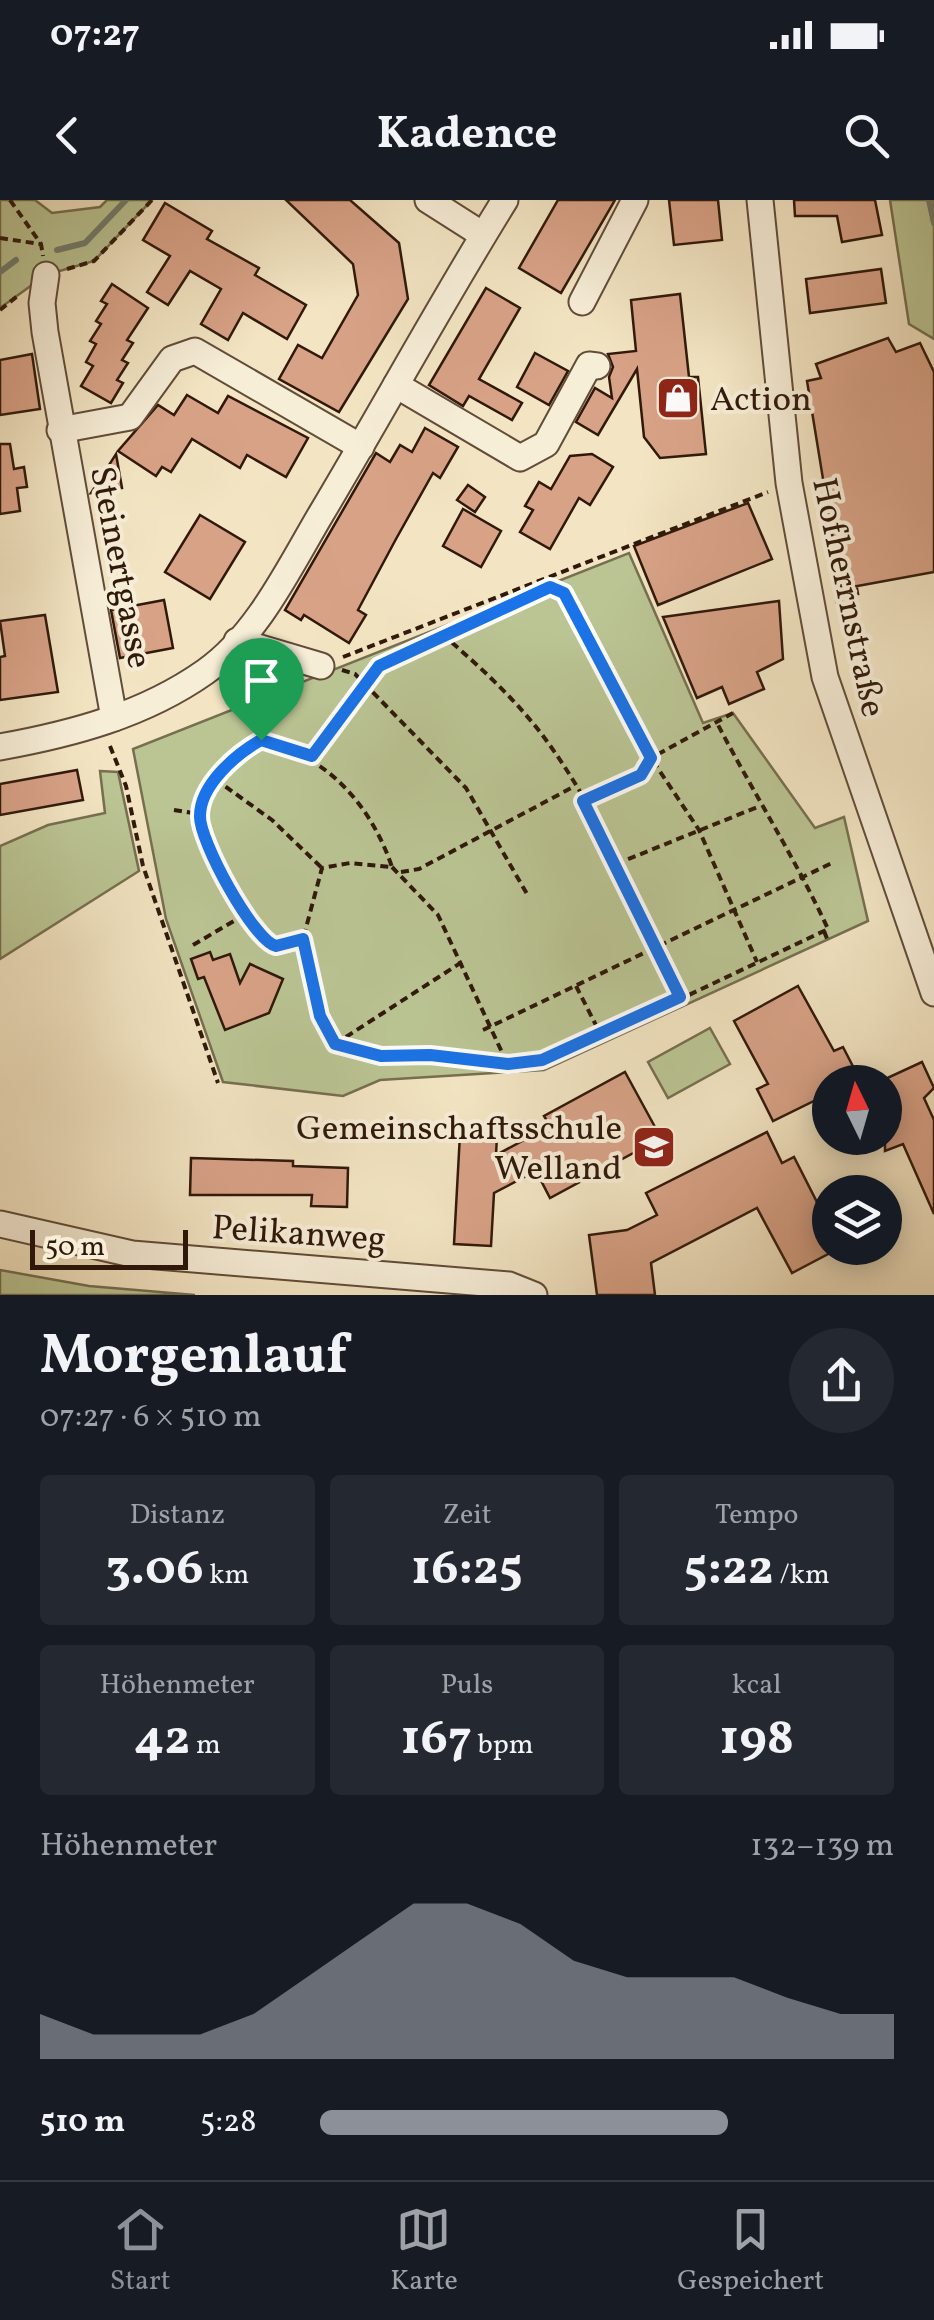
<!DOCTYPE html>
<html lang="de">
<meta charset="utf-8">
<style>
body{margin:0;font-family:Vollkorn,serif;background:#242831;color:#f1f3f6;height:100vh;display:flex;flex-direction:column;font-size:38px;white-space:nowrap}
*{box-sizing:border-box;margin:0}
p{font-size:32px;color:#9ea1a6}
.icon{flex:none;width:55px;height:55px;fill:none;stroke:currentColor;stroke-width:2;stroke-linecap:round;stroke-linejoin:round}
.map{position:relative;height:1095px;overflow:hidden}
.side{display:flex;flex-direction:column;background:#171b24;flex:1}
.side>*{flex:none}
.needle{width:65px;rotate:355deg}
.controls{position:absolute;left:812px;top:865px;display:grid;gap:20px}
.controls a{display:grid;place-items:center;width:90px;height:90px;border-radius:50%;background:#171b24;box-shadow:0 5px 25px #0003;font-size:50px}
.scale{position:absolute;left:30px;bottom:25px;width:158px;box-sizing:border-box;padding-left:10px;border:5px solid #30190b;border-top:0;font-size:28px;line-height:35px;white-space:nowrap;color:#30190b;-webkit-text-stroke:8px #f7eed8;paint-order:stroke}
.pin{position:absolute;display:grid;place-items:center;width:85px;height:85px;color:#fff;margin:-102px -42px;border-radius:50% 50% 50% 0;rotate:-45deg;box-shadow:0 0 10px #0007}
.pin .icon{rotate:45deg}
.round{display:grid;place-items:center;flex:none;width:105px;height:105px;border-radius:52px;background:#242831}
.headline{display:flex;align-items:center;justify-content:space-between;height:170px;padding:0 40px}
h1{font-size:55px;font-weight:700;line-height:75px}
.stats{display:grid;grid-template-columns:repeat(3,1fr);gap:15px;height:170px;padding:10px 40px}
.stats div{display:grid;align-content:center;border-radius:10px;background:#242831;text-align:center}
.stats b{font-size:50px;font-weight:700}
.stats small{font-size:28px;font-weight:400}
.stats p{font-size:28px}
.chart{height:280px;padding:20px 40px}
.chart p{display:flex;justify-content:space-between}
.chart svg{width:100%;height:180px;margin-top:10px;fill:#8c9099;opacity:.7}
ul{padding:0 40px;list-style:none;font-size:32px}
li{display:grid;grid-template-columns:160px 120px 1fr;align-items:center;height:75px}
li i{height:25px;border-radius:12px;background:#8c9099}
.status{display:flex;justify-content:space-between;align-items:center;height:70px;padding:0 50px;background:#171b24;direction:ltr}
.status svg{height:28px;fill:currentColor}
header{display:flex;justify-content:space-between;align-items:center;height:130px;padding:0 40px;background:#171b24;font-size:45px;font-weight:700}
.menu{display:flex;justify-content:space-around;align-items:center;height:140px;border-top:2px solid #363941;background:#171b24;font-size:28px;color:#9ea1a6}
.menu a{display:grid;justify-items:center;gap:5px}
.menu .selected{color:#8c9099}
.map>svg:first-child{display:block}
.green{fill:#bbc594;stroke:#766f50;stroke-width:2.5}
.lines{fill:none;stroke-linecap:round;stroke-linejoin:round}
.stream{stroke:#717d6d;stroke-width:6}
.building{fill:#d8a287;stroke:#30190b;stroke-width:2.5}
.minor-casing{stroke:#614c39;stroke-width:29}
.path{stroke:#30190b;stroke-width:4;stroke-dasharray:8 5;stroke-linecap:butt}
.minor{stroke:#f7eed8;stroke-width:25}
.route-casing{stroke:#fff;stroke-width:20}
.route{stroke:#1a73e8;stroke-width:12}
.labels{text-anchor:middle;stroke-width:8;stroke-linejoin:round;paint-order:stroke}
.poi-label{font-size:35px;fill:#30190b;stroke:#f7eed8;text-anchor:start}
.street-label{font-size:35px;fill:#30190b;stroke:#f7eed8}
</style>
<div class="status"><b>07:27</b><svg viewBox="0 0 49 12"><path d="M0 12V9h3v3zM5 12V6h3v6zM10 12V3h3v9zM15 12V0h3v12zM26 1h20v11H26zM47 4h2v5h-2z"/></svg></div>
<header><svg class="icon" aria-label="back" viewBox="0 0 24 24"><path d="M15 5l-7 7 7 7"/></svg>Kadence<svg class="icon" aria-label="search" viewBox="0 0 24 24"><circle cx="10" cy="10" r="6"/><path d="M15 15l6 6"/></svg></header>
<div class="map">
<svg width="934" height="1095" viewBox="0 0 934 1095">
<rect width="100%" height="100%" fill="#f3e5c3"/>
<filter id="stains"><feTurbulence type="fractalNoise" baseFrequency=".002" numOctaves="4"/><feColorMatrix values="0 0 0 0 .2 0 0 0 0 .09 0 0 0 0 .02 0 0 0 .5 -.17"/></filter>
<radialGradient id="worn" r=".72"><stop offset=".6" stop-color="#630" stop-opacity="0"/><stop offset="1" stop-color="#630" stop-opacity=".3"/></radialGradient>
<g class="green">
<polygon points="0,0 35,0 52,13 100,7 107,0 152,0 94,61 46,75 0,108"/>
<polygon points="890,0 934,0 934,139 909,124"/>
<polygon points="629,353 703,523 733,513 815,628 844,617 868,721 544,870 380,880 343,896 223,882 166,719 133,549"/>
<polygon points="100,571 118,572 139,671 0,759 0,646 48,625 105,613"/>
<polygon points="710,828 730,864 668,898 648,862"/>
<polygon points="0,1070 89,1086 195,1095 0,1095"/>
</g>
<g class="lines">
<g class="stream">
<polyline points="929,0 934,23"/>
<polyline points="57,50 85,43 126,0"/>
<polyline points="0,72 16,60"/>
</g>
</g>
<g class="building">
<polygon points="286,0 350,0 399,43 408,99 339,212 279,179 298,145 322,158 358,95 353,64"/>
<polygon points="558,0 615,0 561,93 519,68"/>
<polygon points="669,0 718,0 722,40 674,45"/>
<polygon points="794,0 875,0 882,35 842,42 837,16 795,16"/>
<polygon points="165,3 212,31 207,39 259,68 255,75 306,105 287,139 243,113 228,140 201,124 221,89 190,71 168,105 147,92 170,56 143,40"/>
<polygon points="881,69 886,103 810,113 806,79"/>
<polygon points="112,84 148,108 127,140 133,143 122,160 128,163 117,180 123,183 111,203 81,186 93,166 86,162 96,144 90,141 101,124 96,121 107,104 101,101"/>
<polygon points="486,88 520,108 479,179 522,203 512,220 469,196 463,206 429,185"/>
<polygon points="680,94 689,177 698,177 706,254 660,258 644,237 637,169 598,235 576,222 595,188 612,198 609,177 613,167 608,154 636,151 631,100"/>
<polygon points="888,138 896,152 920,143 934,172 934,372 841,389 807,181 821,178 816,164"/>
<polygon points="535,153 568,171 549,205 517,187"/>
<polygon points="32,154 40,209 0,215 0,160"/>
<polygon points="187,195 218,213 228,196 308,238 286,277 247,255 240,268 192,239 171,272 162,267 156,276 118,251 158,205 174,215"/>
<polygon points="425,228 458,247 440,278 433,273 396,339 358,410 366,415 349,443 304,415 301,420 285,410 376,253 390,262 400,245 412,252"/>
<polygon points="0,244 10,244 14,269 24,267 27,287 17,288 20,311 0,314"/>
<polygon points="116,254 122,288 91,293"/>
<polygon points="592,254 613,267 590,305 579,298 550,349 520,332 533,310 525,306 539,282 551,289 570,256"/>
<polygon points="468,285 485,297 475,312 457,300"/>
<polygon points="748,303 772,359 658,405 634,346"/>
<polygon points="463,309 501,331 481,367 443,346"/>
<polygon points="200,315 245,342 210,399 165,372"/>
<polygon points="164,400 173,448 120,458 111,410"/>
<polygon points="779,401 783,459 757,472 764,489 729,504 722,487 697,498 663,417"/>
<polygon points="45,415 58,492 0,500 0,457 5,456 0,421"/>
<polygon points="77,570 83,600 0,615 0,584"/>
<polygon points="210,752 213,760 230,754 240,783 250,764 283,779 269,813 225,830 204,777 198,779 191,759"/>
<polygon points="798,786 834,851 843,847 861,882 830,882 830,893 773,921 757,889 768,884 734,821"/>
<polygon points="922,862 934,888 924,898 934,920 934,1014 903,944 885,951 885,879"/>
<polygon points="625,872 661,938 550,998 536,971 494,993 491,1046 454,1044 460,934 497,936 496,955 550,926 544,916"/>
<polygon points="767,932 782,963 794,957 819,1006 830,1001 830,1053 792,1073 757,1008 651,1063 655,1095 597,1095 589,1035 627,1030 657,1015 646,993"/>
<polygon points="191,958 293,961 293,966 348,968 347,1007 311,1006 312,995 190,995"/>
</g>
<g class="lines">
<g class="minor-casing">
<g id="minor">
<polyline points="428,0 483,35"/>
<polyline points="760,0 789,283 825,477 934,793"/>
<polyline points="46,75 42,103 45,132 114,518"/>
<polyline points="582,102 635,0"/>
<polyline points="396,185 520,258 546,244 589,165 597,166"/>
<polyline points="60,230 130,217 172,159 195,151 361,247"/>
<polyline points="237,441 321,466"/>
<path d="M0,547C72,534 144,515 205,472C257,436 289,368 321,314C383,210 441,103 505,0"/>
<polyline points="0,1024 132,1054 509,1085 534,1095"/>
</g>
</g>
<g class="path">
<polyline points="10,0 41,44 43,56"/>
<polyline points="0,38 40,44"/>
<polyline points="67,69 94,61 152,0"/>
<polyline points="0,110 20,94"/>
<polyline points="835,402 858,398 856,387"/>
<path d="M442,434C478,465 511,495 540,532C600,610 639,709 680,797"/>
<polyline points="343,457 768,292"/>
<polyline points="342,470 355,474 466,588 527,694"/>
<polyline points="231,480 254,490 283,480"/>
<path d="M254,490L262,514L261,541C235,554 200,585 200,616C199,635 243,719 257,734C263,740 269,744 277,746L303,739L322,668L350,663L392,667C371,605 326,554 261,541"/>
<polyline points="110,546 126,586 143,666 218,883"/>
<polyline points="312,557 379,466 538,390 550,387 564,393 651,558 699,630 757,762"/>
<polyline points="215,579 272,620 322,668"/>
<polyline points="583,601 641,575 651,558 733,513"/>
<polyline points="174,610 199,614"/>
<polyline points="616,664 760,606"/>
<polyline points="392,667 438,715 507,863"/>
<polyline points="401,672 419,669 575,586"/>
<polyline points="824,731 828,741"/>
<path d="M303,739L320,816L335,844L381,856L430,855L508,864L542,860L579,847L824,731L828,729C795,658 753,592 717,523"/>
<polyline points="193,745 244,715"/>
<polyline points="576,786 601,835"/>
<polyline points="483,830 834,662"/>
<polyline points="335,844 462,762"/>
</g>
<use href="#minor" class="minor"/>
</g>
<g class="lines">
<g class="route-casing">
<path id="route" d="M550,387L564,393L651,558L641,575L583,601L680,797L542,860L508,864L430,855L381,856L335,844L320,816L303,739L276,746C253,740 199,640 200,616C200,585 236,554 261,540L312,556L379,466Z"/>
</g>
<use href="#route" class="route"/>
</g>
<defs>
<g id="shop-square" transform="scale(2.25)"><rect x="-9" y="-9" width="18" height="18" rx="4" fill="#8f2418" stroke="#f7eed8"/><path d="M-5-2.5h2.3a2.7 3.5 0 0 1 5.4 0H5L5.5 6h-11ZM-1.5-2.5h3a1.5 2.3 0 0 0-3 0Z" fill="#fff"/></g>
<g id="school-square" transform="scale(2.25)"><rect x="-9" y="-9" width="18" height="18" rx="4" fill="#8f2418" stroke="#f7eed8"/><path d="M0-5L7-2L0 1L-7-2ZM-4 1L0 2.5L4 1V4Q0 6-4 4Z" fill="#fff"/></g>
</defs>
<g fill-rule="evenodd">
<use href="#shop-square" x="678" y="198"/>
<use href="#school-square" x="654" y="947"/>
</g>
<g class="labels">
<g class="poi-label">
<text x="710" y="210">Action</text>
<text x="622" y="939" text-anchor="end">Gemeinschaftsschule<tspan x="622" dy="40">Welland</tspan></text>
</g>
<g class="street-label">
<text transform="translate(122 367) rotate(79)" y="12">Steinertgasse</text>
<text transform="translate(850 397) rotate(78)" y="12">Hofherrnstraße</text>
<text transform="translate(299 1032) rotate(4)" y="12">Pelikanweg</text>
</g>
</g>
<rect width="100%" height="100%" filter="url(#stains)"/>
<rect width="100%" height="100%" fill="url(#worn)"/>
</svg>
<div class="controls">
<a><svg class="needle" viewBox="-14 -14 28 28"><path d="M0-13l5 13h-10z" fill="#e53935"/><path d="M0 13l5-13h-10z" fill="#9ea1a6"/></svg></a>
<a><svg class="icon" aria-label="layers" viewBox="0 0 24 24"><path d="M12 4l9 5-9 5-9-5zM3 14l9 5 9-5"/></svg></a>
</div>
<div class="scale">50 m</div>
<div class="pin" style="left:261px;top:540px;background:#1e9e55"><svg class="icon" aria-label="arrive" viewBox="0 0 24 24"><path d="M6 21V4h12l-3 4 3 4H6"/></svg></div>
</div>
<section class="side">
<div class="headline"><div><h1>Morgenlauf</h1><p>07:27 · 6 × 510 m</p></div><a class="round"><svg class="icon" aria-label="share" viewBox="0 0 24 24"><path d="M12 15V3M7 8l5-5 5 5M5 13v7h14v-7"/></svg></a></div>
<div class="stats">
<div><p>Distanz</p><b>3.06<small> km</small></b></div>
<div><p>Zeit</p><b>16:25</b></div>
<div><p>Tempo</p><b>5:22<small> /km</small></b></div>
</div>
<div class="stats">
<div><p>Höhenmeter</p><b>42<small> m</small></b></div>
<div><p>Puls</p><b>167<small> bpm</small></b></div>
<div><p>kcal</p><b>198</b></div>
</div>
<div class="chart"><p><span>Höhenmeter</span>132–139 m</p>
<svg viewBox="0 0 160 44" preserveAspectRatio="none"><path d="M0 44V33L10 38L20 38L30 38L40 33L50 24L60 15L70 6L80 6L90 11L100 20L110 24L120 24L130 24L140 29L150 33L160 33V44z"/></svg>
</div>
<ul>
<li><b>510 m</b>5:28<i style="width:71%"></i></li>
</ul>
</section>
<nav class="menu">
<a class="selected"><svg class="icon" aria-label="home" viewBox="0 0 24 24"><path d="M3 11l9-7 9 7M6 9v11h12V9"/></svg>Start</a>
<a><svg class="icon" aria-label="map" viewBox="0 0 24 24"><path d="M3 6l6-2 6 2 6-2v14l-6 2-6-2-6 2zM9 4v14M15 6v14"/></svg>Karte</a>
<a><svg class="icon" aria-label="saved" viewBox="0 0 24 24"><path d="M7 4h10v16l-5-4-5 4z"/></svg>Gespeichert</a>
</nav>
